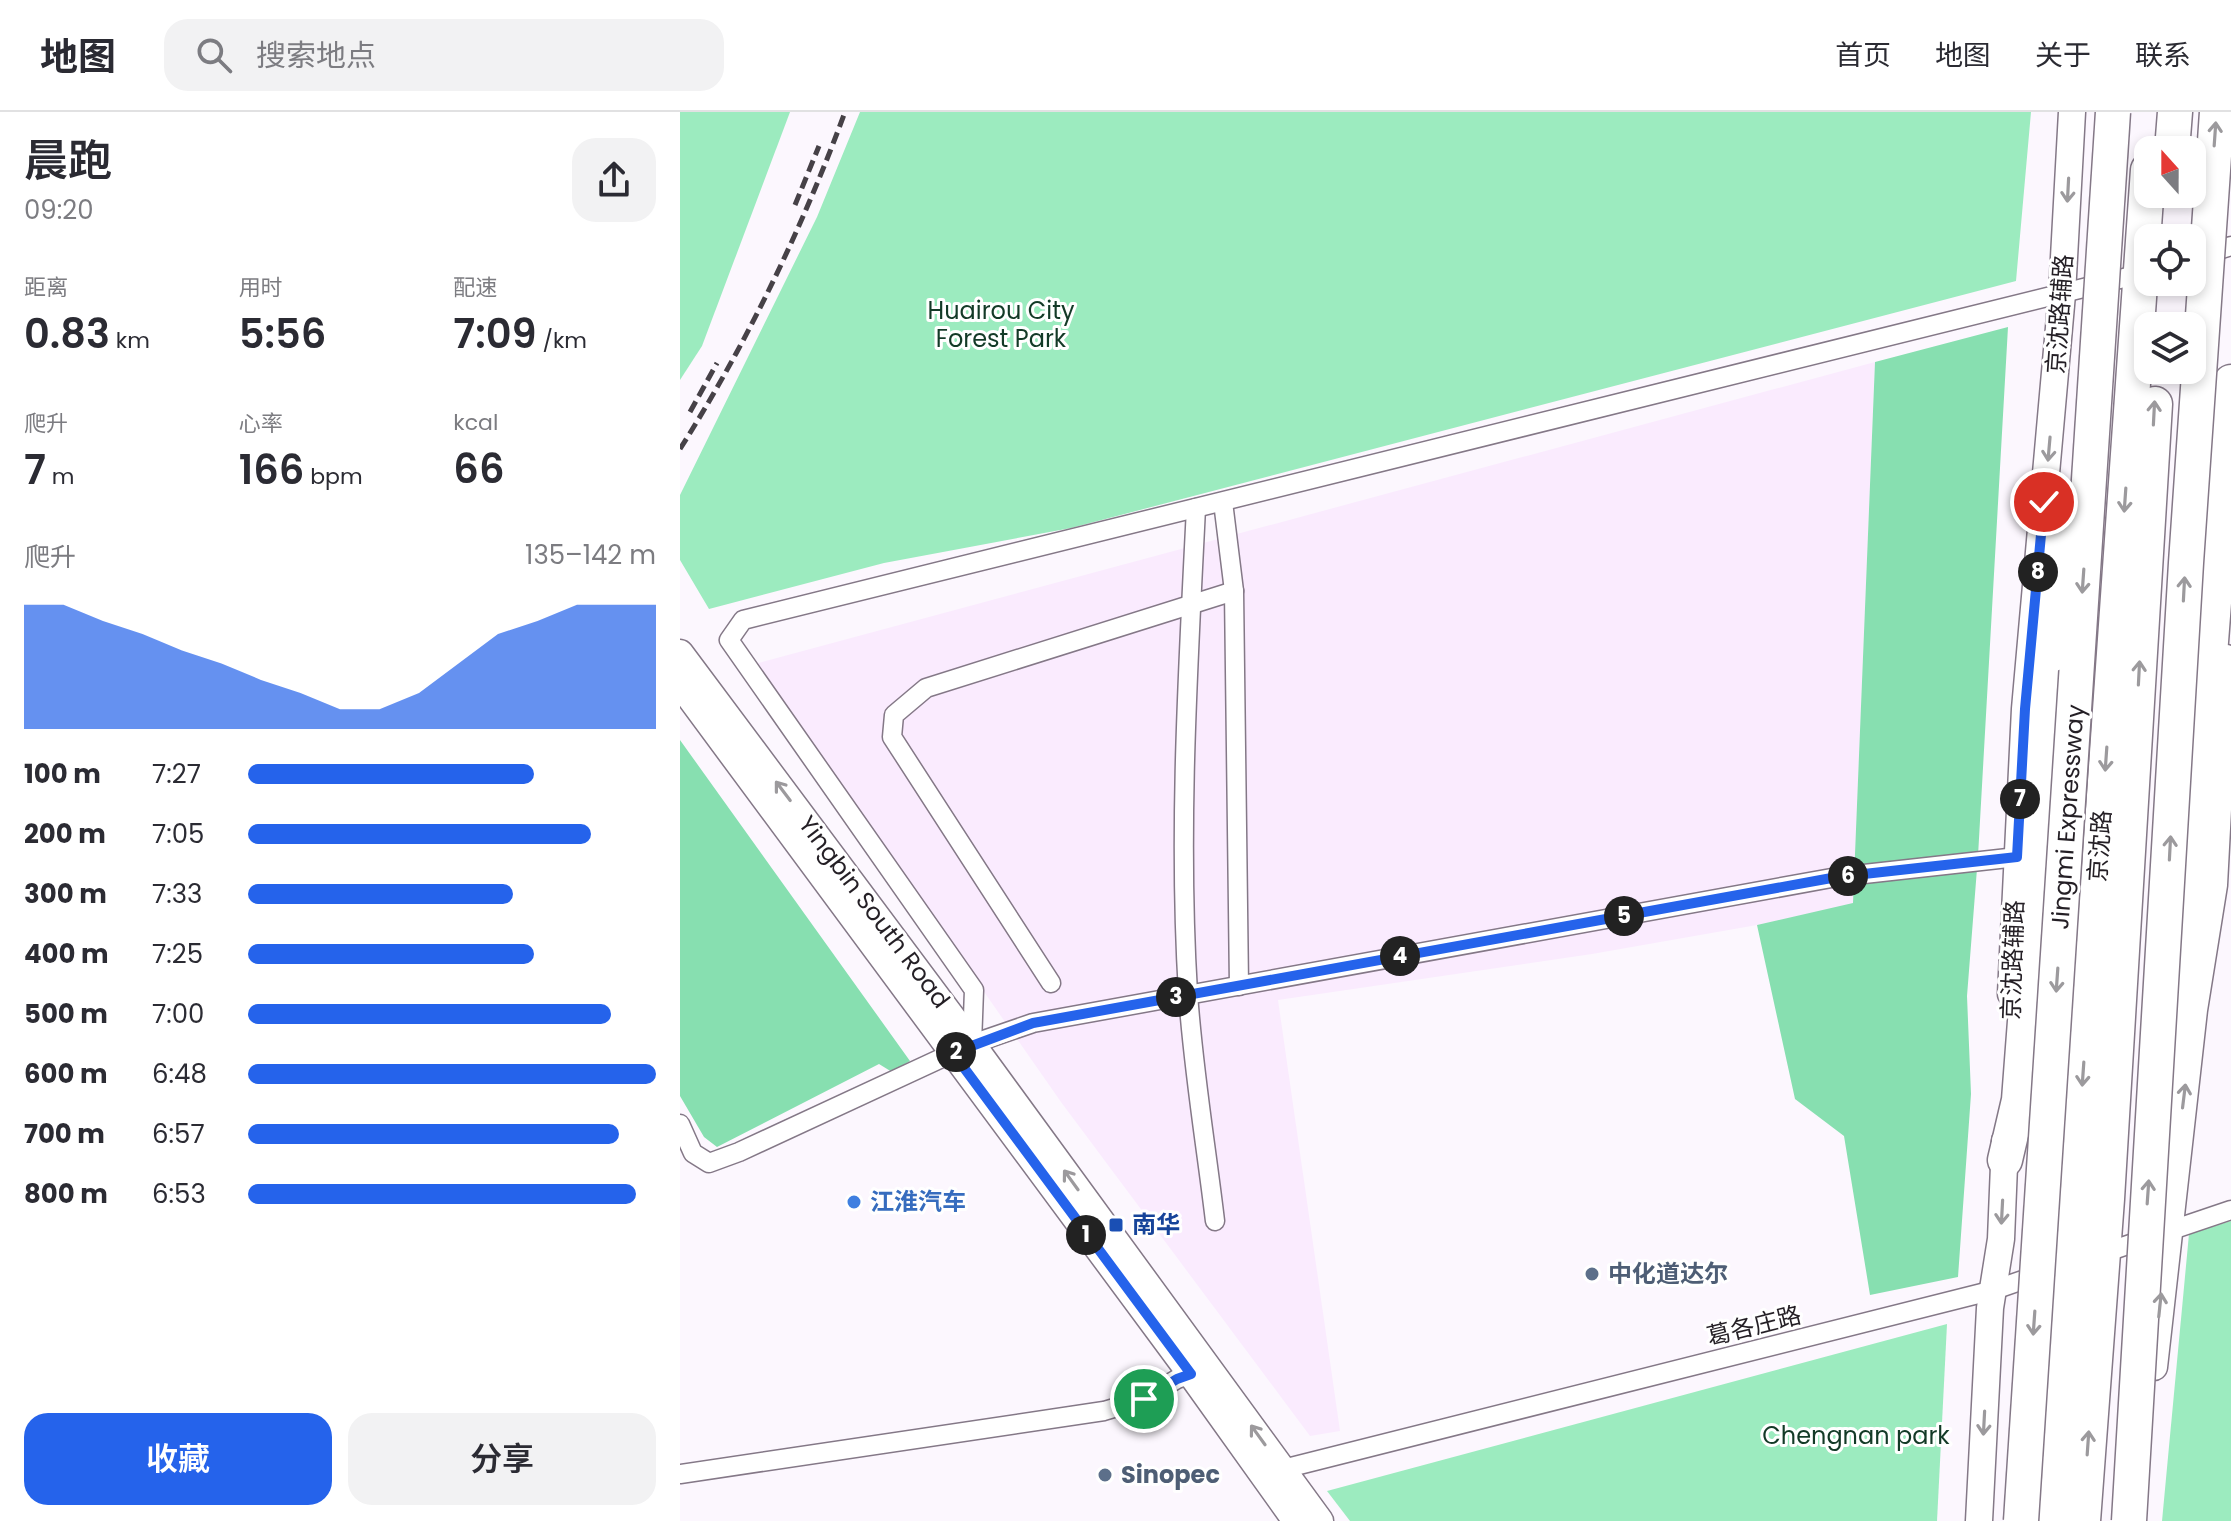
<!DOCTYPE html>
<html lang="zh">
<meta charset="utf-8">
<style>
body{margin:0;font-family:Poppins,"Noto Sans SC",sans-serif;background:#f2f2f3;color:#2b2b33;height:100vh;display:flex;flex-direction:column;font-size:30px;white-space:nowrap}
*{box-sizing:border-box;margin:0}
p{font-size:26px;color:#7c7c81}
.icon{flex:none;width:44px;height:44px;fill:none;stroke:currentColor;stroke-width:2;stroke-linecap:round;stroke-linejoin:round}
.map{position:relative;flex:1;overflow:hidden}
.sheet{display:flex;flex-direction:column;background:#fff;width:680px}
.sheet>*{flex:none}
.needle{width:52px;rotate:339deg}
.buttons{position:absolute;left:1454px;top:24px;display:grid;gap:16px}
.buttons a{display:grid;place-items:center;width:72px;height:72px;border-radius:16px;background:#fff;box-shadow:0 4px 12px #0003;font-size:40px}
.pin{position:absolute;display:grid;place-items:center;width:68px;height:68px;color:#fff;margin:-34px;border:4px solid #fff;border-radius:50%;box-shadow:0 2px 8px #0007}
.km{position:absolute;width:40px;height:40px;margin:-20px;border-radius:50%;background:#222;color:#fff;font-size:22px;line-height:40px;text-align:center}
.round{display:grid;place-items:center;flex:none;width:84px;height:84px;border-radius:24px;background:#f2f2f3}
.overview{display:flex;align-items:center;justify-content:space-between;height:136px;padding:0 24px}
h1{font-size:44px;font-weight:600;line-height:60px}
.figures{display:grid;grid-template-columns:repeat(3,1fr);gap:12px;height:136px;padding:8px 24px}
.figures div{display:grid;align-content:center}
.figures b{font-size:40px;font-weight:600}
.figures small{font-size:22px;font-weight:400}
.figures p{font-size:22px}
.chart{height:224px;padding:16px 24px}
.chart p{display:flex;justify-content:space-between}
.chart svg{width:100%;height:144px;margin-top:8px;fill:#2563eb;opacity:.7}
.action{display:flex;gap:16px;margin-top:auto;padding:16px 24px}
.action a{flex:1;height:92px;border-radius:24px;background:#2563eb;color:#fff;font-size:32px;font-weight:600;line-height:92px;text-align:center}
.action a+a{background:#f2f2f3;color:#2b2b33}
ul{padding:0 24px;list-style:none;font-size:26px}
li{display:grid;grid-template-columns:128px 96px 1fr;align-items:center;height:60px}
li i{height:20px;border-radius:10px;background:#2563eb}
header{display:flex;align-items:center;gap:48px;box-sizing:border-box;height:112px;padding:0 40px;background:#fff;border-bottom:2px solid #e1e1e2}
header strong{font-size:38px}
nav{display:flex;gap:44px;margin-inline-start:auto;font-size:28px}
.search{width:560px;height:72px;background:#f2f2f3;display:flex;align-items:center;gap:20px;box-sizing:border-box;padding:0 28px;border-radius:24px;color:#7c7c81;font-size:30px}
main{display:flex;flex:1;min-height:0}
.map>svg:first-child{display:block}
.built{fill:#faebfe}
.green{fill:#9cebbf}
.forest{fill:#87dfb0}
.lines{fill:none;stroke-linecap:round;stroke-linejoin:round}
.street-casing{stroke:#847887;stroke-width:21}
.secondary-casing{stroke:#847887;stroke-width:29}
.highway-casing{stroke:#847887;stroke-width:37}
.street{stroke:#fff;stroke-width:18}
.secondary{stroke:#fff;stroke-width:26}
.highway{stroke:#fff;stroke-width:34}
.rail{stroke:#464147;stroke-width:5;stroke-dasharray:12 6;stroke-linecap:butt}
.highway-bridge-casing{stroke:#847887;stroke-width:37;stroke-linecap:butt}
.highway-bridge{stroke:#fff;stroke-width:34}
.oneway{stroke:#9c9a9d}
.route-casing{stroke:#fff;stroke-width:16}
.route{stroke:#2563eb;stroke-width:10}
.shop-dot{fill:#3f7fe0;stroke:#fff;stroke-width:3}
.transit-dot{fill:#1a4fb4;stroke:#fff;stroke-width:3}
.service-dot{fill:#5c6f8a;stroke:#fff;stroke-width:3}
.labels{text-anchor:middle;stroke-width:6;stroke-linejoin:round;paint-order:stroke}
.park-label{font-size:24px;fill:#133a27;stroke:#fff}
.street-label{font-size:24px;fill:#241f25;stroke:#fff}
.shop-label{font-size:24px;font-weight:bold;fill:#366cbe;stroke:#fff;text-anchor:start}
.transit-label{font-size:24px;font-weight:bold;fill:#164399;stroke:#fff;text-anchor:start}
.service-label{font-size:24px;font-weight:bold;fill:#4e5e75;stroke:#fff;text-anchor:start}
</style>
<header>
<strong>地图</strong>
<div class="search"><svg class="icon" aria-label="search" viewBox="0 0 24 24"><circle cx="10" cy="10" r="6"/><path d="M15 15l6 6"/></svg>搜索地点</div>
<nav><a>首页</a><a>地图</a><a>关于</a><a>联系</a></nav>
</header>
<main>
<section class="sheet">
<div class="overview"><div><h1>晨跑</h1><p>09:20</p></div><a class="round"><svg class="icon" aria-label="share" viewBox="0 0 24 24"><path d="M12 15V3M7 8l5-5 5 5M5 13v7h14v-7"/></svg></a></div>
<div class="figures">
<div><p>距离</p><b>0.83<small> km</small></b></div>
<div><p>用时</p><b>5:56</b></div>
<div><p>配速</p><b>7:09<small> /km</small></b></div>
</div>
<div class="figures">
<div><p>爬升</p><b>7<small> m</small></b></div>
<div><p>心率</p><b>166<small> bpm</small></b></div>
<div><p>kcal</p><b>66</b></div>
</div>
<div class="chart"><p><span>爬升</span>135–142 m</p>
<svg viewBox="0 0 160 44" preserveAspectRatio="none"><path d="M0 44V6L10 6L20 11L30 15L40 20L50 24L60 29L70 33L80 38L90 38L100 33L110 24L120 15L130 11L140 6L150 6L160 6V44z"/></svg>
</div>
<ul>
<li><b>100 m</b>7:27<i style="width:70%"></i></li>
<li><b>200 m</b>7:05<i style="width:84%"></i></li>
<li><b>300 m</b>7:33<i style="width:65%"></i></li>
<li><b>400 m</b>7:25<i style="width:70%"></i></li>
<li><b>500 m</b>7:00<i style="width:89%"></i></li>
<li><b>600 m</b>6:48<i style="width:100%"></i></li>
<li><b>700 m</b>6:57<i style="width:91%"></i></li>
<li><b>800 m</b>6:53<i style="width:95%"></i></li>
</ul>
<div class="action"><a>收藏</a><a>分享</a></div>
</section>
<div class="map">
<svg width="1551" height="1409" viewBox="0 0 1551 1409">
<rect width="100%" height="100%" fill="#fcf7fe"/>
<polygon class="built" points="1195,250 1173,792 1077,813 912,842 598,888 660,1319 630,1324 381,990 75,552"/>
<g class="green">
<polygon points="0,0 110,0 22,234 0,268"/>
<polygon points="180,0 1351,0 1336,169 391,416 204,451 29,497 0,448 0,383 137,105"/>
<polygon points="1551,1109 1551,1409 1482,1409 1509,1122"/>
<polygon points="1267,1212 1257,1409 670,1409 647,1379"/>
</g>
<g class="forest">
<polygon points="1328,215 1298,744 1287,884 1291,982 1278,1165 1190,1183 1164,1024 1115,987 1077,813 1173,791 1195,250"/>
<polygon points="0,628 230,949 212,960 199,952 37,1035 24,1025 0,984"/>
</g>
<g class="lines">
<g class="street-casing">
<g id="street">
<polyline points="1522,143 1551,134"/>
<polyline points="543,390 554,479 559,874"/>
<path d="M516,396C508,557 498,720 508,881C513,957 526,1033 535,1109"/>
<polyline points="371,871 212,625 214,603 246,576 554,479"/>
<polyline points="292,932 294,878 49,528 63,508 1464,161"/>
<polyline points="0,1012 13,1041 29,1051 59,1040 292,932 353,911 1157,765 1337,745"/>
<polyline points="1418,1143 1551,1098"/>
<polyline points="603,1357 1314,1178 1363,1161"/>
<polyline points="0,1362 424,1299 464,1287 497,1267 511,1262"/>
</g>
</g>
<g class="secondary-casing">
<g id="secondary">
<polyline points="0,541 280,916 640,1409"/>
<polyline points="0,572 511,1262 616,1409"/>
<polyline points="1331,882 1345,597 1382,182 1392,0"/>
<polyline points="1474,1255 1514,898 1534,773 1546,546"/>
<polyline points="1299,1409 1310,1196 1321,1127 1325,1029"/>
</g>
</g>
<g class="highway-casing">
<g id="highway">
<polyline points="1492,38 1495,0"/>
<polyline points="1483,954 1497,904 1515,737 1551,270"/>
<polyline points="1325,1048 1339,988 1373,542"/>
<polyline points="1373,1409 1468,58"/>
<polyline points="1403,1409 1427,1087 1475,292"/>
</g>
</g>
<use href="#street" class="street"/>
<use href="#secondary" class="secondary"/>
<use href="#highway" class="highway"/>
<g class="rail">
<polyline points="115,93 139,34"/>
<polyline points="10,300 37,251"/>
<path d="M0,337C67,231 122,117 165,0"/>
</g>
<g class="highway-bridge-casing">
<g id="highway-bridge">
<polyline points="1373,542 1385,387"/>
<polyline points="1341,1409 1433,0"/>
<polyline points="1449,1409 1506,451 1537,0"/>
</g>
</g>
<use href="#highway-bridge" class="highway-bridge"/>
</g>
<defs><path id="oneway-shaft" d="M-6 0H5M1.5-3L5.5 0L1.5 3" fill="none" stroke-width="1.6" stroke-linecap="round" stroke-linejoin="round" transform="scale(2)"/></defs>
<g class="oneway">
<use href="#oneway-shaft" transform="translate(1535 22) rotate(-86)"/>
<use href="#oneway-shaft" transform="translate(1388 78) rotate(93)"/>
<use href="#oneway-shaft" transform="translate(1474 301) rotate(-87)"/>
<use href="#oneway-shaft" transform="translate(1369 337) rotate(95)"/>
<use href="#oneway-shaft" transform="translate(1445 388) rotate(94)"/>
<use href="#oneway-shaft" transform="translate(1403 469) rotate(94)"/>
<use href="#oneway-shaft" transform="translate(1504 477) rotate(-87)"/>
<use href="#oneway-shaft" transform="translate(1459 561) rotate(-87)"/>
<use href="#oneway-shaft" transform="translate(1426 647) rotate(94)"/>
<use href="#oneway-shaft" transform="translate(103 679) rotate(-127)"/>
<use href="#oneway-shaft" transform="translate(1490 736) rotate(-87)"/>
<use href="#oneway-shaft" transform="translate(1377 868) rotate(94)"/>
<use href="#oneway-shaft" transform="translate(1403 962) rotate(94)"/>
<use href="#oneway-shaft" transform="translate(1504 984) rotate(-83)"/>
<use href="#oneway-shaft" transform="translate(391 1068) rotate(-126)"/>
<use href="#oneway-shaft" transform="translate(1468 1080) rotate(-86)"/>
<use href="#oneway-shaft" transform="translate(1322 1100) rotate(93)"/>
<use href="#oneway-shaft" transform="translate(1480 1193) rotate(-84)"/>
<use href="#oneway-shaft" transform="translate(1354 1211) rotate(94)"/>
<use href="#oneway-shaft" transform="translate(1304 1311) rotate(93)"/>
<use href="#oneway-shaft" transform="translate(578 1323) rotate(-126)"/>
<use href="#oneway-shaft" transform="translate(1408 1331) rotate(-86)"/>
</g>
<g class="lines">
<g class="route-casing">
<polyline id="route" points="464,1287 497,1267 511,1262 273,941 353,911 1157,765 1337,745 1345,597 1364,390"/>
</g>
<use href="#route" class="route"/>
</g>
<circle class="shop-dot" cx="174" cy="1090" r="8"/>
<rect class="transit-dot" x="428" y="1105" width="16" height="16" rx="4"/>
<g class="service-dot">
<circle cx="912" cy="1162" r="8"/>
<circle cx="425" cy="1363" r="8"/>
</g>
<g class="labels">
<g class="park-label">
<text x="321" y="207">Huairou City<tspan x="321" dy="28">Forest Park</tspan></text>
<text x="1176" y="1332">Chengnan park</text>
</g>
<g class="street-label">
<text transform="translate(1380 202) rotate(-86)" y="8">京沈路辅路</text>
<text transform="translate(1388 705) rotate(-86)" y="8">Jingmi Expressway</text>
<text transform="translate(1420 734) rotate(-86)" y="8">京沈路</text>
<text transform="translate(194 800) rotate(53)" y="8">Yingbin South Road</text>
<text transform="translate(1333 848) rotate(-88)" y="8">京沈路辅路</text>
<text transform="translate(1074 1214) rotate(-14)" y="8">葛各庄路</text>
</g>
<g class="shop-label">
<text x="190" y="1098">江淮汽车</text>
</g>
<g class="transit-label">
<text x="452" y="1121">南华</text>
</g>
<g class="service-label">
<text x="928" y="1170">中化道达尔</text>
<text x="441" y="1371">Sinopec</text>
</g>
</g>
</svg>
<div class="buttons">
<a><svg class="needle" viewBox="-14 -14 28 28"><path d="M0-13l5 13h-10z" fill="#e53935"/><path d="M0 13l5-13h-10z" fill="#7c7c81"/></svg></a>
<a><svg class="icon" aria-label="locate" viewBox="0 0 24 24"><circle cx="12" cy="12" r="6"/><path d="M12 2v4M12 18v4M2 12h4M18 12h4"/></svg></a>
<a><svg class="icon" aria-label="layers" viewBox="0 0 24 24"><path d="M12 4l9 5-9 5-9-5zM3 14l9 5 9-5"/></svg></a>
</div>
<div class="pin" style="left:464px;top:1287px;background:#1e9e55"><svg class="icon" aria-label="arrive" viewBox="0 0 24 24"><path d="M6 21V4h12l-3 4 3 4H6"/></svg></div>
<div class="pin" style="left:1364px;top:390px;background:#d93025"><svg class="icon" aria-label="check" viewBox="0 0 24 24"><path d="M5 12l5 5 9-10"/></svg></div>
<b class="km" style="left:406px;top:1123px">1</b>
<b class="km" style="left:276px;top:940px">2</b>
<b class="km" style="left:496px;top:885px">3</b>
<b class="km" style="left:720px;top:844px">4</b>
<b class="km" style="left:944px;top:804px">5</b>
<b class="km" style="left:1168px;top:764px">6</b>
<b class="km" style="left:1340px;top:687px">7</b>
<b class="km" style="left:1358px;top:460px">8</b>
</div>
</main>
